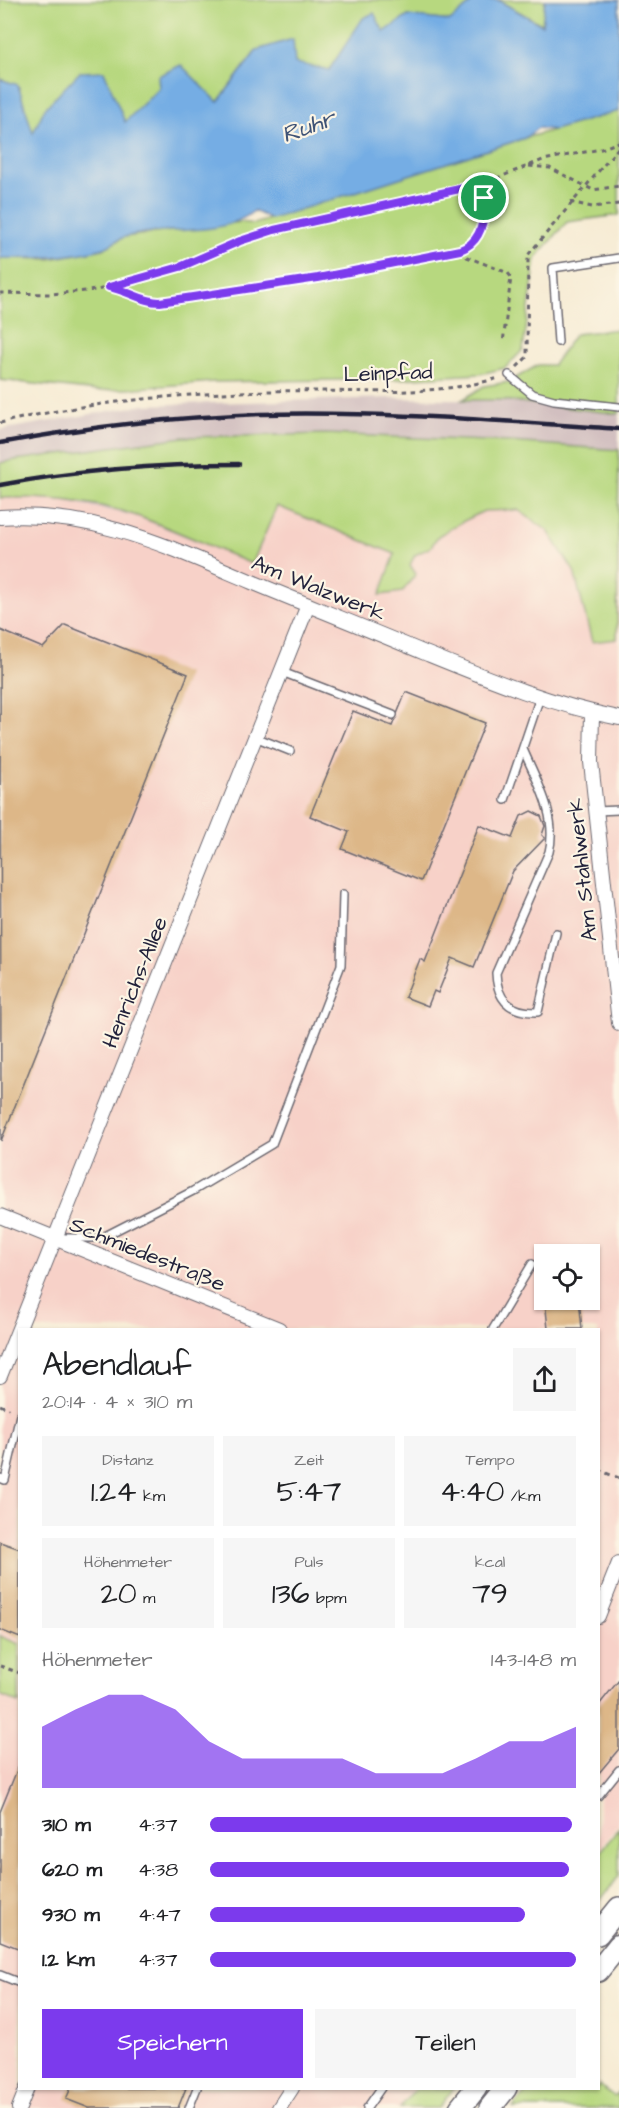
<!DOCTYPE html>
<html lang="de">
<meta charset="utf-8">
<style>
body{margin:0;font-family:"Architects Daughter",sans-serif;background:#f6f6f6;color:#202124;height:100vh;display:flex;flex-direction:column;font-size:22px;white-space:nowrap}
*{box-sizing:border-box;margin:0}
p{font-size:20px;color:#757577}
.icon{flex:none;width:33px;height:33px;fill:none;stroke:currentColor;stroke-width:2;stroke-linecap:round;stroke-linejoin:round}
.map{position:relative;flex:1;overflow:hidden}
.sheet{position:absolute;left:18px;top:1328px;width:582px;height:762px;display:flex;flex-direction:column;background:#fff;border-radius:0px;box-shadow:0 2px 4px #0004}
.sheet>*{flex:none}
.controls{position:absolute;left:534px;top:1244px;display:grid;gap:12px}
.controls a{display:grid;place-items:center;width:66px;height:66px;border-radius:0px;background:#fff;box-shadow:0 2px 4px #0004;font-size:30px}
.pin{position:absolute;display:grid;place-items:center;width:51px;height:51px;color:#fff;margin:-26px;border:3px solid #fff;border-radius:50%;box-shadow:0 2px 6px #0007}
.round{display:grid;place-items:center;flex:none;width:63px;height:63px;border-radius:0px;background:#f6f6f6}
.overview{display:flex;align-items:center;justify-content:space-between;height:102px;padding:0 24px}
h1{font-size:33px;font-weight:600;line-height:45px}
.metrics{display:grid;grid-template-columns:repeat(3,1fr);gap:9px;height:102px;padding:6px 24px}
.metrics div{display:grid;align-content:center;border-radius:0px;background:#f6f6f6;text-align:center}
.metrics b{font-size:30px;font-weight:600}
.metrics small{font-size:16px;font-weight:400}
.metrics p{font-size:16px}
.chart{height:168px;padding:12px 24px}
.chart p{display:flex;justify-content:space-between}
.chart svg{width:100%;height:108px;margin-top:6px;fill:#7c3aed;opacity:.7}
.button{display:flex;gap:12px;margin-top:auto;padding:12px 24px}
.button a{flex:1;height:69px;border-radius:0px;background:#7c3aed;color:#fff;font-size:24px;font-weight:600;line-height:69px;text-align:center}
.button a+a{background:#f6f6f6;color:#202124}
ul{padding:0 24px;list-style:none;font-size:20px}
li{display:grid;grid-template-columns:96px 72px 1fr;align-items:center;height:45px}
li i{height:15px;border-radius:8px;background:#7c3aed}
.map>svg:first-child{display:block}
.built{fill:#f7d1c8;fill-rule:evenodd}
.industrial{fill:#d2bfc0}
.green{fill:#b7d87f;stroke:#6c7d5d;stroke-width:1.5}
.water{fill:#75ade4;stroke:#4c6890;stroke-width:1.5}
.building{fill:#ddb788}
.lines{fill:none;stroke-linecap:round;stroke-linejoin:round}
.service-casing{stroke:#6c6870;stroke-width:10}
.minor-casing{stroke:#6c6870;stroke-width:16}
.primary-casing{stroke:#6c6870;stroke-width:24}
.path{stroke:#6c6870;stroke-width:3;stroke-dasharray:4.5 4.5;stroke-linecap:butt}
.service{stroke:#fff;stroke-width:7}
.minor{stroke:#fff;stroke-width:14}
.primary{stroke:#fff;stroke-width:21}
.rail{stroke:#22223b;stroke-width:4.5}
.route-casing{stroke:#fff;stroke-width:12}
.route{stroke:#7c3aed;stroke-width:8}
.labels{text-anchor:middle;stroke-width:4.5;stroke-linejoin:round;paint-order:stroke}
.street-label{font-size:22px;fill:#22223b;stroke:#fcf5e5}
.water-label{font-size:24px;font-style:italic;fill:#3f5376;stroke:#fcf5e5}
</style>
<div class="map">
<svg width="619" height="2108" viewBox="0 0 619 2108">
<rect width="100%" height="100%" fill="#fcf5e5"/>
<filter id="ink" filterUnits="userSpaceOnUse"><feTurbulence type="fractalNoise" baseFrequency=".0167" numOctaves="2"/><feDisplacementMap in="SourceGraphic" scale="12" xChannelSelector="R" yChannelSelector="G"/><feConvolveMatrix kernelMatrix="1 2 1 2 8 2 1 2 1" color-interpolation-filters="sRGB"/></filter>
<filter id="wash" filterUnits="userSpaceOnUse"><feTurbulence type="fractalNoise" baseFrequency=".008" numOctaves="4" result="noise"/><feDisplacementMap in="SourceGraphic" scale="24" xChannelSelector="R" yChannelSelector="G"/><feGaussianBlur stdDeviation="1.35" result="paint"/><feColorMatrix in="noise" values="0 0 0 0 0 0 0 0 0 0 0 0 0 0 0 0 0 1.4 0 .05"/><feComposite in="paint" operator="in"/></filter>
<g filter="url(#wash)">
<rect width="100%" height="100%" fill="#f6ebd3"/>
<path class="built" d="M619,450V1824L599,1850L598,1329H20V2088H414L399,2108H0V463ZM544,1254H590V1299H544Z"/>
<polygon class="industrial" points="390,398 502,400 619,414 619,450 510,442 395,554 277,506 252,564 135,516 64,501 30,498 0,498 0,430 144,405"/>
<g class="green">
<polygon points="0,0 475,0 450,21 408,16 384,32 364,18 329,70 295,64 257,50 218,102 159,88 125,123 33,134 18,85 0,79"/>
<polygon points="498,0 545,0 543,25"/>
<polygon points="619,111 619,215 567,222 536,258 523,350 505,368 480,374 398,379 213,382 97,391 0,380 0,258 50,259 103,249 124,237 241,222 254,224 525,138"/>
<polygon points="619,329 619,414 502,400 462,400 484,386 509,382 538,365 553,365 575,334"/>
<path d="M327,434L510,442L619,450L617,639L592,642L574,571L548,531L518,510L484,511L462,522L438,536L431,547L415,555L410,565L416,574L402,592L380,595L395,554L277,506L252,564C214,548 176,530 137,516C94,501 45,497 0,498V463L15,460L184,437Z"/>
<polygon points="0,1636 19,1644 19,1703 0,1695"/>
<polygon points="619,1828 619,1876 599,1902 599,1854"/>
<polygon points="599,2085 615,2097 619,2092 619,2108 513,2108 529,2088 598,2088"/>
<polygon points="416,2088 454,2088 438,2108 400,2108"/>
</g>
<path class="water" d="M475,0H498L542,25L545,0H619V111L554,130L538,128L525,138L271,219L254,211C218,240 168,224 125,237C117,239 110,247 101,249C67,258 34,259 0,258V79L18,85L33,133L45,108L80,72L104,71L125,122L159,88L158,76L181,65L218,102L257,50L293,39L295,63L329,70L363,18L374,13L384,32L408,16L450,21Z"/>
<g id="blocks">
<g class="building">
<polygon points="65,625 188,674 1,1141 0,630 43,648"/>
<polygon points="406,692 485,723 421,881 342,849 349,832 310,816 353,711 392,726"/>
<polygon points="531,811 541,816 545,826 542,835 545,838 513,871 474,967 452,958 438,993 434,991 428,1006 405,997 420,959 425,962 479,825 512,838 521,816"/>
<polygon points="545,1299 579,1299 582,1329 548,1329"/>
<polygon points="0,1542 20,1549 20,1638 0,1630"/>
<polygon points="619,1680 619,1749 598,1774 598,1706"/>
<polygon points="19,1765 20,1765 20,1949 0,1941 0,1812"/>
<polygon points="71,2088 186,2088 178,2108 89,2108 66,2099"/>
</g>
</g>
</g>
<g filter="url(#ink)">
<use href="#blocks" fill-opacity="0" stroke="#6c6870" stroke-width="1.5"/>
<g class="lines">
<g class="service-casing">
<g id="service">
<polyline points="558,342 553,268 619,258"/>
<polyline points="509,375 532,394 554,400 619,407"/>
<polyline points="282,672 393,715"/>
<polyline points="255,737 290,751"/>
<path d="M523,749C537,782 558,816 549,852L496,973C497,1000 510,1013 538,1012L556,933"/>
<polyline points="505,800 540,697"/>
<polyline points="596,811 619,810"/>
<polyline points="63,1238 101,1238 193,1191 272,1144 341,965 343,894"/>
<polyline points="493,1329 532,1264"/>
<polyline points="0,1478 5,1480 20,1415"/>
<polyline points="598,1796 619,1770"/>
<polyline points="0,1975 20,1983"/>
<polyline points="189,2108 197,2088"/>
<polyline points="367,2108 381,2088"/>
</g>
</g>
<g class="minor-casing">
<g id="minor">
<path d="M0,517C96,511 166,546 252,582C310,606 368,629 425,653C489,679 552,705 619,718"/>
<polyline points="592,713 591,762 619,1023"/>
<polyline points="0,1216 279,1329"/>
<polyline points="0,1376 308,605"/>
<polyline points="598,1616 619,1563"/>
<polyline points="19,2108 27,2088"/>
<polyline points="279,2108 292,2088"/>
</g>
</g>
<g class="primary-casing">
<g id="primary">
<polyline points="598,1934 619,1908"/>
<polyline points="598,1971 619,1945"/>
<polyline points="460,2108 476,2088"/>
<polyline points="490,2108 506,2088"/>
</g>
</g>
<g class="path">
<polyline points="529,166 550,168 593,190 619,186"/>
<polyline points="570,202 592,207 619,204"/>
<polyline points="460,250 467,257 508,273 511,277 503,343"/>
<path d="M112,287C129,290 143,302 160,302L318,278L460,250C487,240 486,208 482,184"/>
<polyline points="0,293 51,294 97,290 140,280 180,267 240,241 274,230 482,184 543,160 601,149 619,142"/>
<polyline points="517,367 527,357 528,255 619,147"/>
<path d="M0,423C86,402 178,394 267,391C343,389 426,399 499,378"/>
<polyline points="0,1405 9,1409"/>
<polyline points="598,1470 619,1478"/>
<polyline points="0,1666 20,1673"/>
</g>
<use href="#service" class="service"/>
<use href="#minor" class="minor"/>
<use href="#primary" class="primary"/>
<g class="rail">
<path d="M0,443C86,427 173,417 261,414C380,411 500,421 619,429"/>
<path d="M0,485C79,470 158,464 239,464"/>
</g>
</g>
</g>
<g class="lines" filter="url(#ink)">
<g class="route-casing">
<path id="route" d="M482,184C486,208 487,240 460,250L318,278L160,302C142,302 127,290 109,287L180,267L240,241L274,230Z"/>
</g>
<use href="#route" class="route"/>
</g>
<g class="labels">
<g class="street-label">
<text transform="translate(388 372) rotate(-2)" y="8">Leinpfad</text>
<text transform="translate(319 587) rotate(22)" y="8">Am Walzwerk</text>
<text transform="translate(581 870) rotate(-96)" y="8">Am Stahlwerk</text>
<text transform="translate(134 982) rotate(-68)" y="8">Henrichs-Allee</text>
<text transform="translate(148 1253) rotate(22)" y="8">Schmiedestraße</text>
</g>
<g class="water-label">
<text transform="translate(308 126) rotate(-20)" y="8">Ruhr</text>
</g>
</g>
</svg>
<div class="controls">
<a><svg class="icon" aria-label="locate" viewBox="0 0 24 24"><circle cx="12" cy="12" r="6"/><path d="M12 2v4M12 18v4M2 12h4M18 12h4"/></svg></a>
</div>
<div class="pin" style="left:484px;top:198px;background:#1e9e55"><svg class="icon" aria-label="arrive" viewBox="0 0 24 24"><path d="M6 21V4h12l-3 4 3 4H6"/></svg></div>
<section class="sheet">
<div class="overview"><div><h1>Abendlauf</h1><p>20:14 · 4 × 310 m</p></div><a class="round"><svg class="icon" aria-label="share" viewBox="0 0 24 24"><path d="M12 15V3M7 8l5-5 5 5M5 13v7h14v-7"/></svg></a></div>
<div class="metrics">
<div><p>Distanz</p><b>1.24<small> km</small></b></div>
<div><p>Zeit</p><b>5:47</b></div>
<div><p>Tempo</p><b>4:40<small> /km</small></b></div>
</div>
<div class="metrics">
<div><p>Höhenmeter</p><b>20<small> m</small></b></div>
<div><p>Puls</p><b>136<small> bpm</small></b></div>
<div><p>kcal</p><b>79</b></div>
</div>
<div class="chart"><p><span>Höhenmeter</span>143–148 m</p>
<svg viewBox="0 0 160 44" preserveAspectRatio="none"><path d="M0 44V19L10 12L20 6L30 6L40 12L50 25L60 32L70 32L80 32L90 32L100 38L110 38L120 38L130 32L140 25L150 25L160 19V44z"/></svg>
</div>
<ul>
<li><b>310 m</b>4:37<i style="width:99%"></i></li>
<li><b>620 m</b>4:38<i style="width:98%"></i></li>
<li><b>930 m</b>4:47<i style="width:86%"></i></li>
<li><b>1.2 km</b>4:37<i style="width:100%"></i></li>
</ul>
<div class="button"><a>Speichern</a><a>Teilen</a></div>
</section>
</div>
